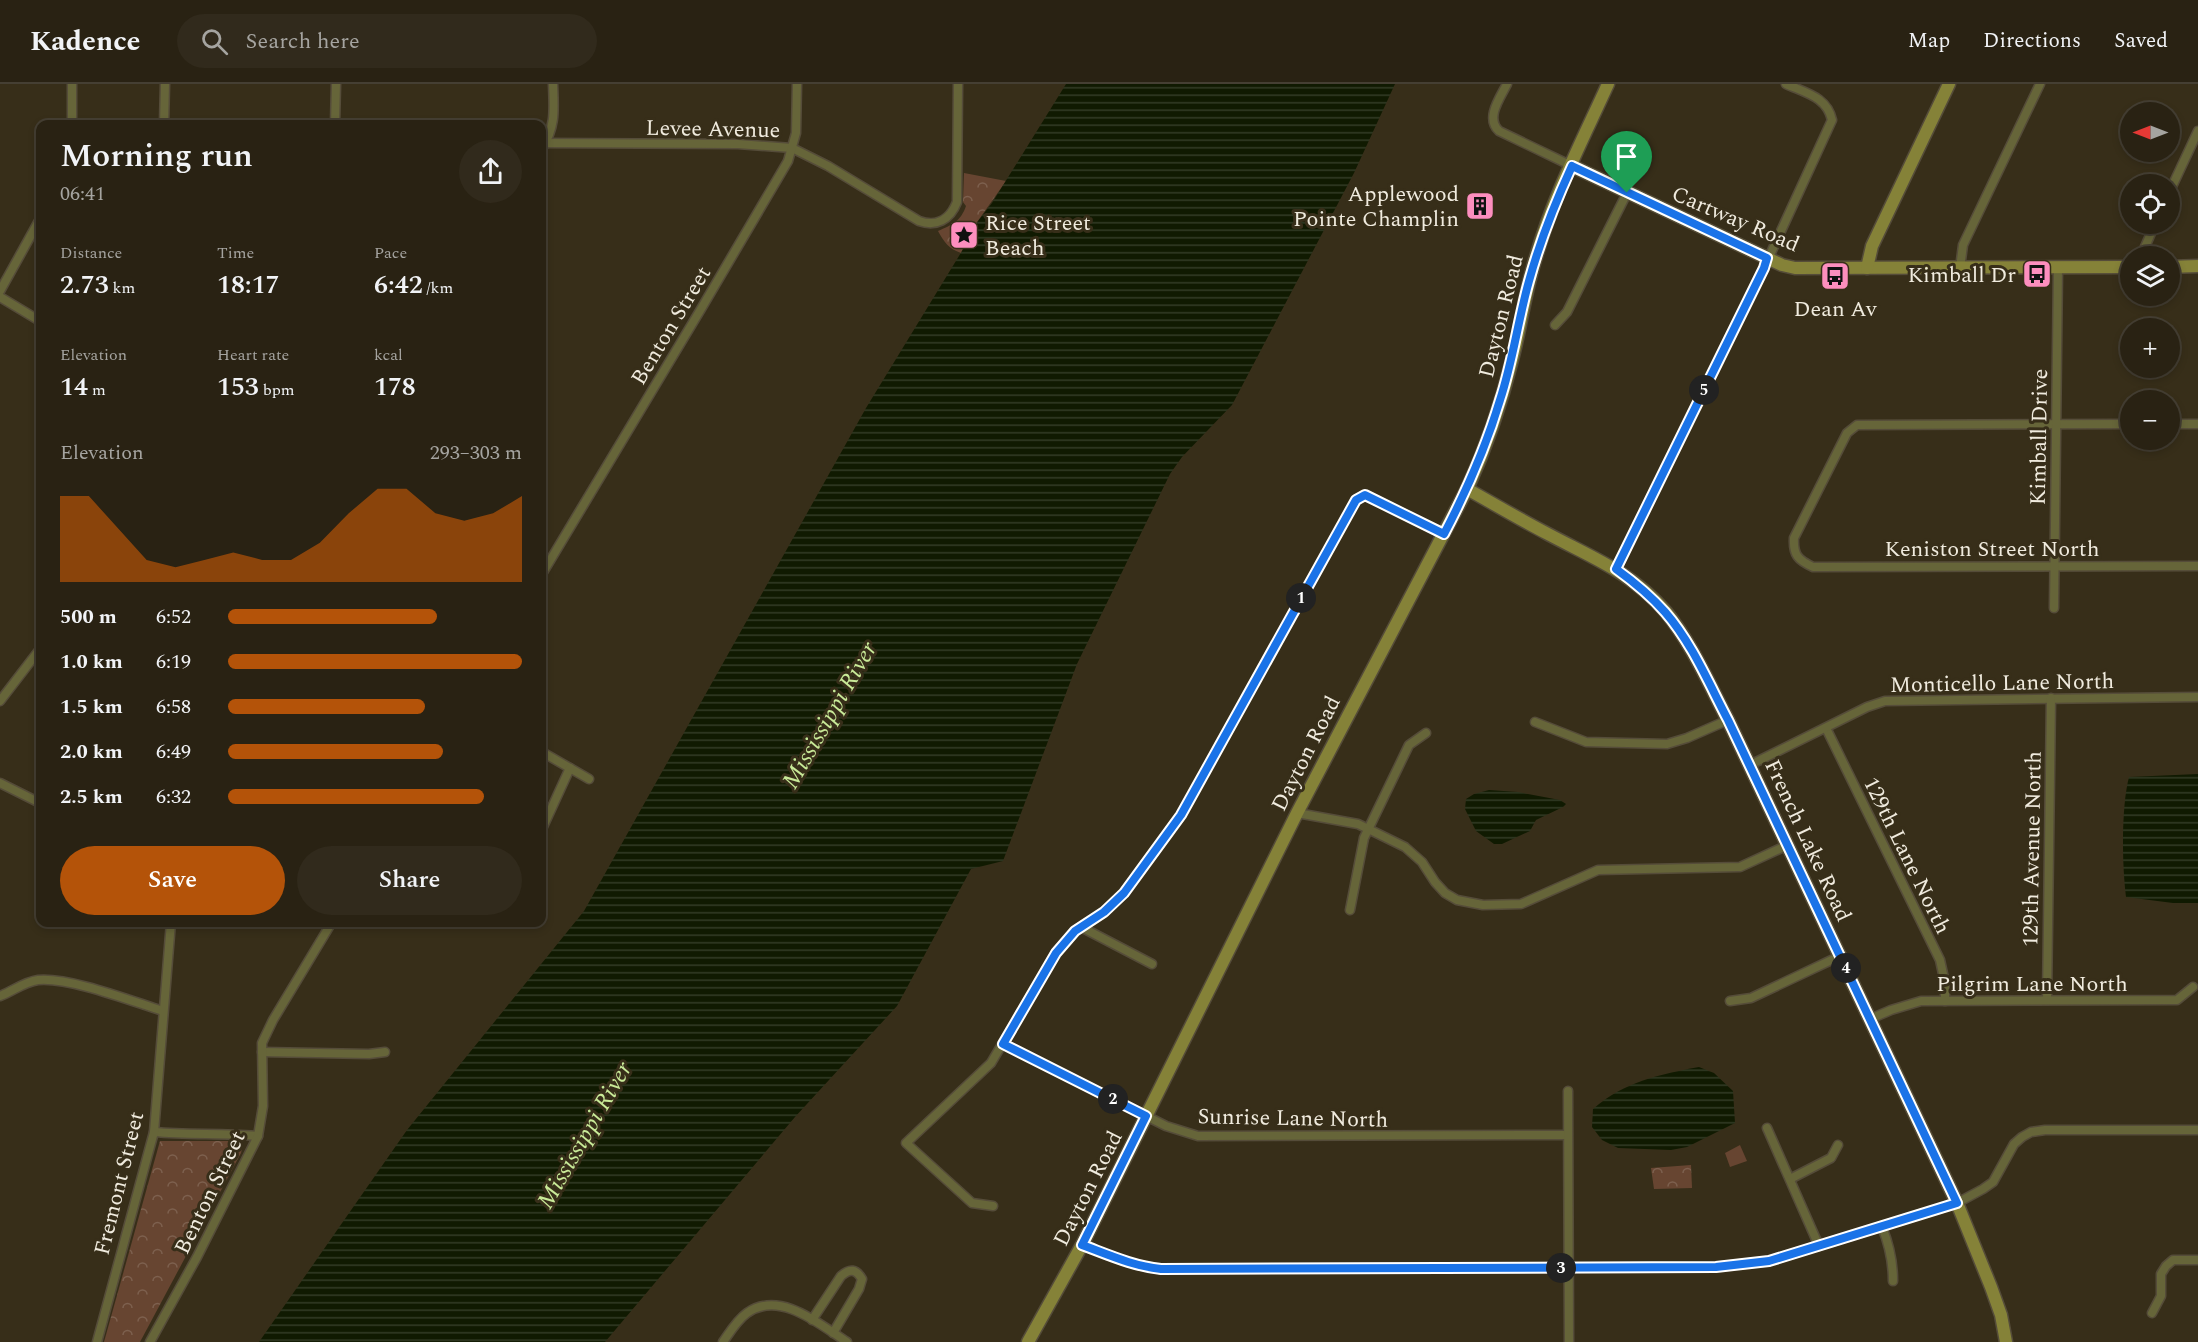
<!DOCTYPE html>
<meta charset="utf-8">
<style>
body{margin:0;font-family:Spectral,serif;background:#312a1c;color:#f1f3f6;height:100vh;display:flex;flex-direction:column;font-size:22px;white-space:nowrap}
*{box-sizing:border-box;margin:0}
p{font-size:20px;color:#a5a4a0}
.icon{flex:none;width:33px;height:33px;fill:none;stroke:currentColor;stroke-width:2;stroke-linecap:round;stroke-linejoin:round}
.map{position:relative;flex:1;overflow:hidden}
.sheet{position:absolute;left:36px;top:36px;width:510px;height:807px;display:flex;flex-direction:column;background:#292213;border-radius:12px;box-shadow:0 3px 9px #0003,0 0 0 2px #453f33}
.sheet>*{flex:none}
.needle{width:39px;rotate:270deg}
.tools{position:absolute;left:2120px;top:18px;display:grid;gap:12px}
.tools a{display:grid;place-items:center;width:60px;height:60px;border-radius:50%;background:#292213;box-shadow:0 3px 9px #0003,0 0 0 2px #453f33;font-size:30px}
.pin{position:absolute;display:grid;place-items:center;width:51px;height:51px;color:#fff;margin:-62px -26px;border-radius:50% 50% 50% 0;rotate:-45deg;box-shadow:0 0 6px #0007}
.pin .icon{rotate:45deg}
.km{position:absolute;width:30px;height:30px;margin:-15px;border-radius:50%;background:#222;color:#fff;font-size:16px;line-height:30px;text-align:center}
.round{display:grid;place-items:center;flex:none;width:63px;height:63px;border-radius:32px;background:#312a1c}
.summary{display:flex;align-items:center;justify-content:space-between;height:102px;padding:0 24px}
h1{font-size:33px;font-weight:600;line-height:45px}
.stats{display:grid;grid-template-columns:repeat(3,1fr);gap:9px;height:102px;padding:6px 24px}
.stats div{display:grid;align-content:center}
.stats b{font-size:26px;font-weight:600}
.stats small{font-size:16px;font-weight:400}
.stats p{font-size:16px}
.chart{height:168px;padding:12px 24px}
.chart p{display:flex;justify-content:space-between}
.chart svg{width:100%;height:108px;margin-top:6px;fill:#b45309;opacity:.7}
.cta{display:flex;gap:12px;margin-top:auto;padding:12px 24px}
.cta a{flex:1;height:69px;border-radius:36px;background:#b45309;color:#fff;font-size:24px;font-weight:600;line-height:69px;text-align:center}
.cta a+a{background:#312a1c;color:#f1f3f6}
ul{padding:0 24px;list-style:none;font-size:20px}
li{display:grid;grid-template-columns:96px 72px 1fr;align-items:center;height:45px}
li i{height:15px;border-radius:8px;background:#b45309}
header{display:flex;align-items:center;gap:36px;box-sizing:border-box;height:84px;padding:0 30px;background:#292213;border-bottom:2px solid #453f33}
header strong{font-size:28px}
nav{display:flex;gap:33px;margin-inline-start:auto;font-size:21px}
.search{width:420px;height:54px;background:#312a1c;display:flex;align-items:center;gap:15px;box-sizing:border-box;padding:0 21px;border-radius:33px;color:#a5a4a0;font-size:22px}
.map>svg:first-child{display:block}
.forest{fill:url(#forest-crowns)}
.pitch{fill:#674531}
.water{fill:url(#water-rules)}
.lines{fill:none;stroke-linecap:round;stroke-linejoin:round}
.street-casing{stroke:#554c39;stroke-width:11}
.secondary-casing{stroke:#554c39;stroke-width:15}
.street{stroke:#666539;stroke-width:8}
.secondary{stroke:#858238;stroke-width:12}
.route-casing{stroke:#fff;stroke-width:12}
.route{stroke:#1a73e8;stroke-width:8}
.labels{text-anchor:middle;stroke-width:6;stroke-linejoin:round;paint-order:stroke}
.street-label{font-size:22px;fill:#f0ebde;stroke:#372e19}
.poi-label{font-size:22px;fill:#f0ebde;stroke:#372e19;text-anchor:end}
.water-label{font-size:24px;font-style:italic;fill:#c9ea98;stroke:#372e19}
</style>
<header>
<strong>Kadence</strong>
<div class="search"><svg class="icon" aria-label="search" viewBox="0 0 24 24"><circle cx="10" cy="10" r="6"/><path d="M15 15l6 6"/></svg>Search here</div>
<nav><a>Map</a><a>Directions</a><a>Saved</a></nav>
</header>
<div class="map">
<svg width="2198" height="1258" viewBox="0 0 2198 1258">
<defs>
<pattern id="forest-crowns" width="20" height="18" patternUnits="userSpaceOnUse" patternTransform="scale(1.5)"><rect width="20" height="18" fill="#674531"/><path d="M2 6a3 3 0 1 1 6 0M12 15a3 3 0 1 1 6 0" fill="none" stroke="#7d604e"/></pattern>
<pattern id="water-rules" width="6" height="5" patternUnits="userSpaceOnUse" patternTransform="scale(1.5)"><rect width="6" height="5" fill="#101a01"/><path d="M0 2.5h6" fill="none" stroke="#333b26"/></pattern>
</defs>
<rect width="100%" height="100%" fill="#372e19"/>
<g class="forest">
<path d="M964,89L1006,97L975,141L961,169C949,165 944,158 938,147C952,141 961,137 966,122L963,118Z"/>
<polygon points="160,1057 239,1057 243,1060 241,1069 140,1258 104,1258"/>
<polygon points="1691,1081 1692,1104 1654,1105 1651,1084"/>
</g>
<polygon class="pitch" points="1740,1061 1747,1077 1730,1083 1725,1069"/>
<g class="water">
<polygon points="1066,0 1395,0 1354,89 1232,321 1182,373 1170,390 1077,580 1003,777 971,785 897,922 795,1033 605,1258 259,1258 407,1046 584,827 866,324 962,167 975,141 992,119"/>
<path d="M2198,690V819H2173L2126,813C2122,781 2121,724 2129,693Z"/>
<polygon points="1489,706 1518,708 1560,716 1566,720 1563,723 1536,736 1530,747 1502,760 1494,760 1476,747 1465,725 1466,715 1474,710"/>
<path d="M1699,983L1714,989L1733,1007L1735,1039L1687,1063L1671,1066L1618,1064L1602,1056L1592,1043L1593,1025C1623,998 1661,990 1699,983Z"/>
</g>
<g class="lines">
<g class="street-casing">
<g id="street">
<path d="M1507,0C1500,14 1485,34 1499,47L1572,82"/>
<polyline points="72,40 72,0"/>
<polyline points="164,40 165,0"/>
<polyline points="335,40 336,0"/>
<path d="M542,59L738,60L792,64L828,82L919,137C936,143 950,136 957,118L958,0"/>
<path d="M542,65C556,41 554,27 553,0"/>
<polyline points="2169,109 2198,47"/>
<polyline points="2141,172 2155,140"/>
<polyline points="1960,184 1963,161 2040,0"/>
<polyline points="0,207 40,135"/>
<polyline points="0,213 40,237"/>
<polyline points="1555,241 1567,228 1627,109"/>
<path d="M2130,340L1857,341L1847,349L1794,454C1793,471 1798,476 1813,483L2198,482"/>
<polyline points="2169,340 2198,340"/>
<path d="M1616,485L1764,184L1832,36C1827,13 1806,9 1786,0"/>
<polyline points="542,490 701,225 788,77 796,49 797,0"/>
<polyline points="2054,524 2058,183"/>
<polyline points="0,617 40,565"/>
<polyline points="1535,638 1586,658 1667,660 1687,654 1728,636"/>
<polyline points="1826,644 1940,876 1945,899 1945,917"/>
<polyline points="542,668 589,695"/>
<polyline points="1750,681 1867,623 1885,617 2198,613"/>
<polyline points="0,699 40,719"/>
<polyline points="1297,729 1358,740 1405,763 1422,778 1435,798 1445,809 1457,816 1483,821 1521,820 1598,786 1740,783 1788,761"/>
<polyline points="542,745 570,684"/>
<polyline points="1350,826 1364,754 1409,661 1426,649"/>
<polyline points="1081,843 1152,880"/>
<path d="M0,912C13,907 24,898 38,896C70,893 131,917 163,927"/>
<polyline points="2047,916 2051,614"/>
<polyline points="1730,917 1751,914 1840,872"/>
<polyline points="1870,935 1891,926 1921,917 2177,916 2193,903"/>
<polyline points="1003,960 1166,1042 1198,1052 1567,1051"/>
<polyline points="262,968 369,970 385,968"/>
<polyline points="1568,1007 1569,1258"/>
<polyline points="1767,1044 1819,1162"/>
<path d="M154,1048C189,1051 223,1049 258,1052"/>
<polyline points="1790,1095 1831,1074 1838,1061"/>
<polyline points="993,1122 972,1119 906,1059 991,979 1056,869 1075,847 1104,828 1124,809 1181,731 1356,416 1365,411 1444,450"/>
<path d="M1882,1143C1889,1160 1893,1178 1893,1197"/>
<path d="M1082,1161C1109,1171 1133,1182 1161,1185L1716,1183L1769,1177L1957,1119L1983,1105L1993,1098L2014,1060L2022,1053L2031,1048L2045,1046H2198"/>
<polyline points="2152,1229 2161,1212 2161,1190 2166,1182 2173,1176 2198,1176"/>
<path d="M812,1236L841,1192C850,1184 856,1185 862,1195L859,1205L833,1249"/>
<polyline points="97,1258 154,1048 171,838"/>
<polyline points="150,1258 197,1173 258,1052 263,1022 262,959 273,936 332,838"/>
<path d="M723,1258C730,1248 737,1236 747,1229C780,1206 819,1240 847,1258"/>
</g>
</g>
<g class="secondary-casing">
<g id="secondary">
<polyline points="1572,82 1782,181 1795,184 2130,183"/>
<polyline points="2169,183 2198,182"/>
<polyline points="1867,184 1872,162 1949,0"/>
<path d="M1467,405C1494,420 1521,436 1548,450C1593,474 1631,488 1666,528C1692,560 1709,600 1728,636L1957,1119L1991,1203L2001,1231L2006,1258"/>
<path d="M1028,1258L1082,1161L1297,729L1467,405C1486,364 1501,320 1512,276C1521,242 1525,207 1536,173C1553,113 1582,57 1608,0"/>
</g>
</g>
<use href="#street" class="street"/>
<use href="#secondary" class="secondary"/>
</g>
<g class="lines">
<g class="route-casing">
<path id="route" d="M1572,82L1767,174L1764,184L1616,485C1634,498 1650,511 1665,528C1692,559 1709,600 1728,636L1957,1119L1769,1177L1716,1183L1161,1185C1133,1182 1109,1171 1082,1161L1146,1032L1003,960L1056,869L1075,847L1104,828L1124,809L1181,731L1356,416L1365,411L1444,450C1467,406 1486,363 1500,316C1513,277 1518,236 1529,197C1540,157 1555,119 1572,82Z"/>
</g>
<use href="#route" class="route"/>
</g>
<defs>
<g id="building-square" transform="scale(1.5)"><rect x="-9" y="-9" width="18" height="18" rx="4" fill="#fd8ebe" stroke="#372e19"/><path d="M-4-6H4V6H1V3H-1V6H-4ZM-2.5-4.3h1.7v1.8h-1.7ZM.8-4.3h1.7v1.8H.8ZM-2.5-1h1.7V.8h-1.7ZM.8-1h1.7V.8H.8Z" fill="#111"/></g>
<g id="sight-square" transform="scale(1.5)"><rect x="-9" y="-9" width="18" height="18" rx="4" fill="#fd8ebe" stroke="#372e19"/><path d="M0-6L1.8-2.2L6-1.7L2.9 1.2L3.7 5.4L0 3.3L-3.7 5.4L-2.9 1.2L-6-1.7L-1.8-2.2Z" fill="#111"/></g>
<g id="bus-square" transform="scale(1.5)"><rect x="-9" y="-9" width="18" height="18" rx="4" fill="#fd8ebe" stroke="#372e19"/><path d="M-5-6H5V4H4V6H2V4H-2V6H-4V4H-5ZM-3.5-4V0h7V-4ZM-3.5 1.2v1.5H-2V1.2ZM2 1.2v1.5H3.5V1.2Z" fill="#111"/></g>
</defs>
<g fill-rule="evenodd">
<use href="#building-square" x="1480" y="122"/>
<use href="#sight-square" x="964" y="151"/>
<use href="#bus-square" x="2037" y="190"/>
<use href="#bus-square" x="1835" y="192"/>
</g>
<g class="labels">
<g class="street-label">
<text transform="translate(713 44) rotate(1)" y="8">Levee Avenue</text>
<text transform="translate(1736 134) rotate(23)" y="8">Cartway Road</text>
<text transform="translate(1500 232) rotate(-76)" y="8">Dayton Road</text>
<text transform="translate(670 241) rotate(-59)" y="8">Benton Street</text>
<text transform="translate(2038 353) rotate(-89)" y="8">Kimball Drive</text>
<text x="1992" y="472">Keniston Street North</text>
<text transform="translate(2002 598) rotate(-1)" y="8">Monticello Lane North</text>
<text transform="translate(1305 669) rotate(-63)" y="8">Dayton Road</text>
<text transform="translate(1809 756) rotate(65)" y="8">French Lake Road</text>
<text transform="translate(2031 765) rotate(-89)" y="8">129th Avenue North</text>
<text transform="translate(1908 771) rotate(64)" y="8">129th Lane North</text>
<text x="2032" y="907">Pilgrim Lane North</text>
<text transform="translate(1293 1033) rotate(1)" y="8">Sunrise Lane North</text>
<text transform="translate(118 1099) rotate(-76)" y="8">Fremont Street</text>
<text transform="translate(1087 1104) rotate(-63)" y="8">Dayton Road</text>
<text transform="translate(209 1108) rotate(-64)" y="8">Benton Street</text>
</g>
<g class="poi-label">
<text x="1459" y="117">Applewood<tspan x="1459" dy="25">Pointe Champlin</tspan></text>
<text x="985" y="146" text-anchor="start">Rice Street<tspan x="985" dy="25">Beach</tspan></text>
<text x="2016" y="198">Kimball Dr</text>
<text x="1835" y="232" text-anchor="middle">Dean Av</text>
</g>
<g class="water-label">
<text transform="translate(829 631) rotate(-60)" y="8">Mississippi River</text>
<text transform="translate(584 1051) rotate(-60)" y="8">Mississippi River</text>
</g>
</g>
</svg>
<div class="tools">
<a><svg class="needle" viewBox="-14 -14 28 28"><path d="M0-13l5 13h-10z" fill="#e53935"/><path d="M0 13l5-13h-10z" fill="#a5a4a0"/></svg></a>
<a><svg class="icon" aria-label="locate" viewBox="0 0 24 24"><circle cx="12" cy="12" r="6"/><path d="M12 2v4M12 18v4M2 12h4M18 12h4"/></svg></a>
<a><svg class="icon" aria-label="layers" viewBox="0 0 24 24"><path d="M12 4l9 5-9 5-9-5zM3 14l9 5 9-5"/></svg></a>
<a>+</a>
<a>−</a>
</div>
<div class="pin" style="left:1627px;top:109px;background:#1e9e55"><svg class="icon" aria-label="arrive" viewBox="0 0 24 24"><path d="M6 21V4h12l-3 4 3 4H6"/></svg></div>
<b class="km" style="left:1301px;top:514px">1</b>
<b class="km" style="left:1113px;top:1015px">2</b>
<b class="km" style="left:1561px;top:1184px">3</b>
<b class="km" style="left:1846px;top:884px">4</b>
<b class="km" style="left:1704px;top:306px">5</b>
<section class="sheet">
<div class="summary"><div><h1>Morning run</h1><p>06:41</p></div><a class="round"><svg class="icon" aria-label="share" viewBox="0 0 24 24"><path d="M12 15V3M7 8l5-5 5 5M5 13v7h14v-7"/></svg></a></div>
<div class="stats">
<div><p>Distance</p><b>2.73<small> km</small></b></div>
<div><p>Time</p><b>18:17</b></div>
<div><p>Pace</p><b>6:42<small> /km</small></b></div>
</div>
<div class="stats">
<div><p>Elevation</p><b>14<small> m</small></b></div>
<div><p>Heart rate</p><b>153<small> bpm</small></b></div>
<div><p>kcal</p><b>178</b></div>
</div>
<div class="chart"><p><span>Elevation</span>293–303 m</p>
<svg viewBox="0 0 160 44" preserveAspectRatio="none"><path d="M0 44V9L10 9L20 22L30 35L40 38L50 35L60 32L70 35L80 35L90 28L100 16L110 6L120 6L130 16L140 19L150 16L160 9V44z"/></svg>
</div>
<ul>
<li><b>500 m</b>6:52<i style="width:71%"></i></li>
<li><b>1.0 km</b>6:19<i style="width:100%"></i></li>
<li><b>1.5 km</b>6:58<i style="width:67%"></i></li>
<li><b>2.0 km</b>6:49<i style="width:73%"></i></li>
<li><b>2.5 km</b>6:32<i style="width:87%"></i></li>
</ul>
<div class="cta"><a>Save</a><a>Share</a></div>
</section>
</div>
